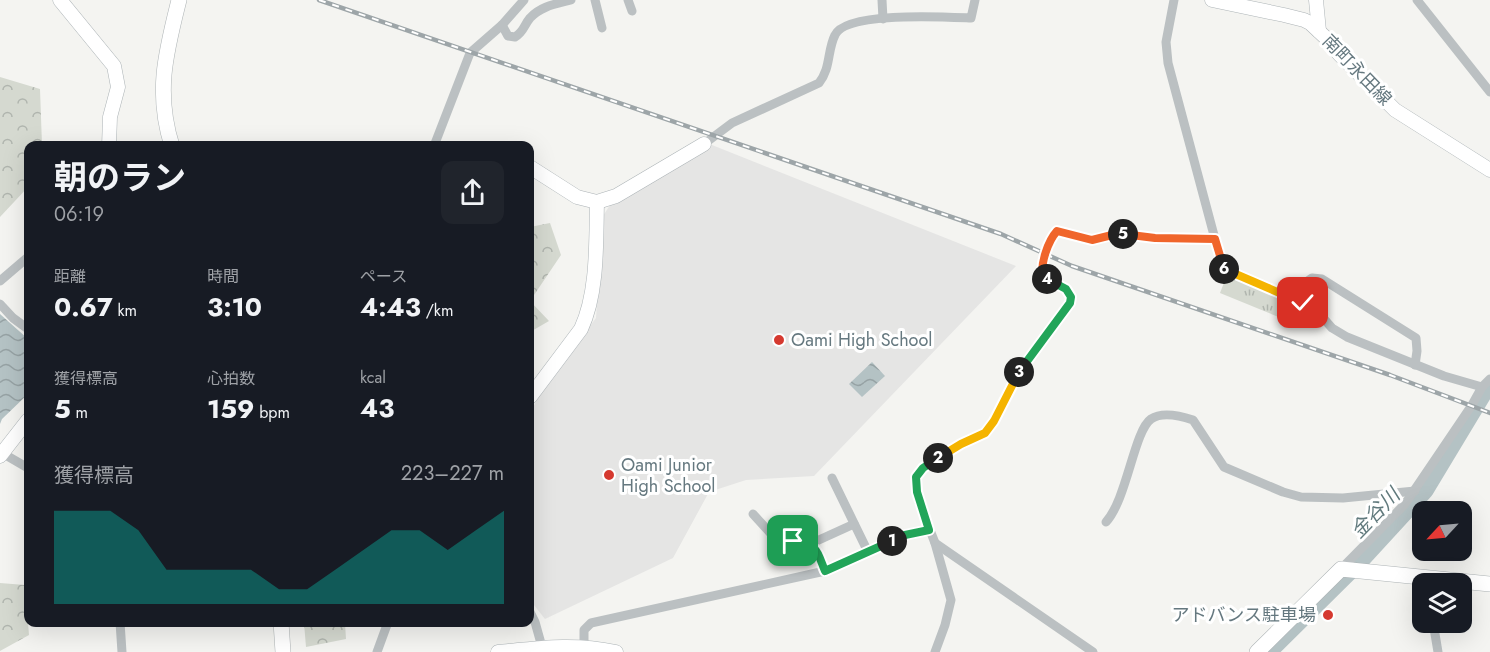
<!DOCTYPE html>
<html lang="ja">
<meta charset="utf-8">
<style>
body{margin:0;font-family:Jost,"Noto Sans JP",sans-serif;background:#20242c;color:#f1f3f6;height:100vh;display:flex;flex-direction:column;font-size:22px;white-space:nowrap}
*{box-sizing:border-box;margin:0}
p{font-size:20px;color:#9ea1a6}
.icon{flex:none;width:33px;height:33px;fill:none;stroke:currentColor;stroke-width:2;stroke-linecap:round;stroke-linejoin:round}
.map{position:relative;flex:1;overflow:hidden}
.drawer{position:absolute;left:24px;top:141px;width:510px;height:486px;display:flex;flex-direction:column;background:#171b24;border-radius:12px;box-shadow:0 6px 24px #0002}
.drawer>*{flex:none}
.needle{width:39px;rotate:244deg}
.fabs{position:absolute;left:1412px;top:501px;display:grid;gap:12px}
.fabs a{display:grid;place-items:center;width:60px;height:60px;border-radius:12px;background:#171b24;box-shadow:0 6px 24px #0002;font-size:30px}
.pin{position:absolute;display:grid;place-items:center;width:51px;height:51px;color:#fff;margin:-26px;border-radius:12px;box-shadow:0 3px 9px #0006}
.km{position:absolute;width:30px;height:30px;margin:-15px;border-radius:50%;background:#222;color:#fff;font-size:16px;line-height:30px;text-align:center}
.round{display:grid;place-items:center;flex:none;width:63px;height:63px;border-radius:12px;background:#20242c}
.summary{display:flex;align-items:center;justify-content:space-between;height:102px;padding:0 30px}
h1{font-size:33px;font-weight:700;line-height:45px}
.metrics{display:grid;grid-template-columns:repeat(3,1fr);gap:9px;height:102px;padding:6px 30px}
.metrics div{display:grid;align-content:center}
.metrics b{font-size:26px;font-weight:700}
.metrics small{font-size:16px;font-weight:400}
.metrics p{font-size:16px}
.chart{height:168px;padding:12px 30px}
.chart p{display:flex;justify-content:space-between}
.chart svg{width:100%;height:108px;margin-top:6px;fill:#0f766e;opacity:.7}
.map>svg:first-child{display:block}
.built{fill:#e5e5e4}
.forest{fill:url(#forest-crowns)}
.park{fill:url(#park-tufts)}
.water{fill:url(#water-waves)}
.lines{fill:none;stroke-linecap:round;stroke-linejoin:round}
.river{stroke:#b4c2c4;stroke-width:15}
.secondary-casing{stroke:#adb4b7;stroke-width:15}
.primary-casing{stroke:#aeb4b6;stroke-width:16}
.street{stroke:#bbc0c2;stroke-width:9}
.secondary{stroke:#fff;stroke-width:14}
.primary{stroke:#fff;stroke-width:15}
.rail-casing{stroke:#9da5a8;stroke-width:4.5}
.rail{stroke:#fff;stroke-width:2;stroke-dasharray:7;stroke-linecap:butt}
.split-1-casing{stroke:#fff;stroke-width:12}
.split-2-casing{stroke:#fff;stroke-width:12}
.split-3-casing{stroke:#fff;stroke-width:12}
.split-4-casing{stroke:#fff;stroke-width:12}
.split-5-casing{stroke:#fff;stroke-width:12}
.split-6-casing{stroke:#fff;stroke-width:12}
.split-7-casing{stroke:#fff;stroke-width:12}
.split-1{stroke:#22a559;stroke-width:8}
.split-2{stroke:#22a559;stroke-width:8}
.split-3{stroke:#f5b400;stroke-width:8}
.split-4{stroke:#22a559;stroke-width:8}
.split-5{stroke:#f0652b;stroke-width:8}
.split-6{stroke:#f0652b;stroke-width:8}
.split-7{stroke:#f5b400;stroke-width:8}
.poi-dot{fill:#d5392f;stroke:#fff;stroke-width:2}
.labels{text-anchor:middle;stroke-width:6;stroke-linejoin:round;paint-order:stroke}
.street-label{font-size:18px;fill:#65787f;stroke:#fff}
.poi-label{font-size:18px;fill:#65787f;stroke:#fff;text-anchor:start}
.water-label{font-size:20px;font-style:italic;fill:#617a7d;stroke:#fff}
</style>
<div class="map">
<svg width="1490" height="652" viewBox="0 0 1490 652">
<defs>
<pattern id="forest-crowns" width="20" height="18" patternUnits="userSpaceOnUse" patternTransform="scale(1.5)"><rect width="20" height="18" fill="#d5d9d0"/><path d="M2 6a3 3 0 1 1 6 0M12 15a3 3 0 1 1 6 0" fill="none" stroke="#b0b5ae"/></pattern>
<pattern id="park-tufts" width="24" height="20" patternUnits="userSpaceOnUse" patternTransform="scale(1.5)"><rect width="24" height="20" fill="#d5d9d0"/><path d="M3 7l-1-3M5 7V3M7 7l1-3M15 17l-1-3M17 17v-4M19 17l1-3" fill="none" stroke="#b0b5ae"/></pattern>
<pattern id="water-waves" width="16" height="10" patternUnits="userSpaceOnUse" patternTransform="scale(1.5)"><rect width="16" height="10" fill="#b4c2c4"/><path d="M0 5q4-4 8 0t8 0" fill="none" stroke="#96a2a4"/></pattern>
</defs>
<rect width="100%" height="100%" fill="#f4f4f1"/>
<polygon class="built" points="712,145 1016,266 814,476 746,480 709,492 673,558 545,619 530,600 530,413 545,385 596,318 603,216 610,205"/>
<g class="forest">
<polygon points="0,77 40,89 42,145 28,146 28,187 0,217"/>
<polygon points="550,223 561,255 530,301 549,321 530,332 530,227"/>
<polygon points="0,583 25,585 29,635 0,651"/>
<polygon points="304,623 345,623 346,639 306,647"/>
</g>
<polygon class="park" points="1227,275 1300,306 1293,323 1220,293"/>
<g class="water">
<polygon points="0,314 28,339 28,394 2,419 0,424"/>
<polygon points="872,362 885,376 862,397 849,384"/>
</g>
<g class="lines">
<polyline class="river" points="1270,652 1360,563 1426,491 1485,393 1490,387"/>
<g class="secondary-casing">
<g id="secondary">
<polyline points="60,0 114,66 118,87 110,117 109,146"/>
<polyline points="1212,0 1284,15 1304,20 1310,23 1326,38 1340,55 1395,110 1490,170"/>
<polyline points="1316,0 1319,31"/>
<polyline points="530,167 577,197 597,202 616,196 704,144"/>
<path d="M530,397L581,329C598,293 596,242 597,202"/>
<polyline points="0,456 28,420"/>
<path d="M498,652C540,648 573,643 616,652"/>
</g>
</g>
<g class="primary-casing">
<g id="primary">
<path d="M172,146C155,92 166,52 179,0"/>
<polyline points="281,622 283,652"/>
<polyline points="1257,652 1341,569 1490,584"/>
</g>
</g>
<g class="street">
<polyline points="595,0 602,28"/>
<polyline points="628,0 632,11"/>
<polyline points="882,0 883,19"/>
<polyline points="1174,0 1166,42 1168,63 1223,269 1317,311 1332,328 1347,337 1444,376 1482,387"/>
<polyline points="1417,0 1490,92"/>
<path d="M502,25L508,36L515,37C524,32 524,25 530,18C541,6 556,4 571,0"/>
<path d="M704,144L732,123L819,83C831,68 827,51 835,35C846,11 947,17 971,18L975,0"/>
<polyline points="434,146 470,53 502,25 524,0"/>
<polyline points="0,281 28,257"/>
<polyline points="1290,298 1302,285 1312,278 1322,279 1416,338 1417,351 1415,365"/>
<polyline points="0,304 13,318 28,329"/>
<polyline points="2,453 28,468"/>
<polyline points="832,478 868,552"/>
<polyline points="753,514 773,536 810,544 816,550 825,571"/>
<path d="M1106,522C1127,499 1134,431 1151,419C1163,411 1181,416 1193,420L1224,467L1283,492L1301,497L1343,498L1415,491"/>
<polyline points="935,543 1093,652"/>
<polyline points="810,544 854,524"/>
<polyline points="1341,569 1405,504 1472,405 1482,387 1490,379"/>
<polyline points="530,612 535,622 542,647"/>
<polyline points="120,622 122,652"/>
<polyline points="1433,622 1438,652"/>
<polyline points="584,646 584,630 591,623 825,571 905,535 929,530"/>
<polyline points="377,652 388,622"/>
<path d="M935,652L945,625L951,600L935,543L919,502L916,477L923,468L944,454L985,433L994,421L1025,362L1070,303L1071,297L1066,289L1043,277C1040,264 1048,241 1057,231L1092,240L1116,234L1155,238L1215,239"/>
</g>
<use href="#secondary" class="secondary"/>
<use href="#primary" class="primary"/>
<g class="rail-casing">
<polyline id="rail" points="319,0 1001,234 1072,266 1390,375 1490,413"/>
</g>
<use href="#rail" class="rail"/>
</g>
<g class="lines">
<g class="split-1-casing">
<path id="split-1" d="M793,541C818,545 816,549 825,571L892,541"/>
</g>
<g class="split-2-casing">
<polyline id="split-2" points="892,541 905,535 929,530 917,492 916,477 923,468 938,458"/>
</g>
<g class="split-3-casing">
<polyline id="split-3" points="938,458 961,444 985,433 994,421 1019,372"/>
</g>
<g class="split-4-casing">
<polyline id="split-4" points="1019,372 1070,303 1071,297 1066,289 1047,279"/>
</g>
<g class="split-5-casing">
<path id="split-5" d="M1047,279L1043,277C1040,264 1048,241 1057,231L1092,240L1116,234H1123"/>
</g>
<g class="split-6-casing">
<polyline id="split-6" points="1123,234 1155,238 1215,239 1224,269"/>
</g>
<g class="split-7-casing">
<polyline id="split-7" points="1224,269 1303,303"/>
</g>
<use href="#split-1" class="split-1"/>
<use href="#split-2" class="split-2"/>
<use href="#split-3" class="split-3"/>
<use href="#split-4" class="split-4"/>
<use href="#split-5" class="split-5"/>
<use href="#split-6" class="split-6"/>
<use href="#split-7" class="split-7"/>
</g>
<g class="poi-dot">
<circle cx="779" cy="340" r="6"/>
<circle cx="609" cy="475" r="6"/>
<circle cx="1328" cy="615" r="6"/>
</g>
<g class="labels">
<g class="street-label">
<text transform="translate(1357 70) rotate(46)" y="6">南町永田線</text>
</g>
<g class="poi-label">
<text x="791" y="346">Oami High School</text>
<text x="621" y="471">Oami Junior<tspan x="621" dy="21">High School</tspan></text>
<text x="1316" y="621" text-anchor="end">アドバンス駐車場</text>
</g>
<g class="water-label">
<text transform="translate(1375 513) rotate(-46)" y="7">金谷川</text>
</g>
</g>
</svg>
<div class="fabs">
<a><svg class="needle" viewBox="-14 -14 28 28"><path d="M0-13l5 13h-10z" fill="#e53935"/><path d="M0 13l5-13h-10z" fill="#9ea1a6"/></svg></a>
<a><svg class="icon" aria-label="layers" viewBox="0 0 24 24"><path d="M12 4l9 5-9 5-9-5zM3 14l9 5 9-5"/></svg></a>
</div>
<div class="pin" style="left:793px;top:541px;background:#1e9e55"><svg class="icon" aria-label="arrive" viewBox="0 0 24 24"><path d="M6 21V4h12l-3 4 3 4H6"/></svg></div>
<div class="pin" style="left:1303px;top:303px;background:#d93025"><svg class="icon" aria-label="check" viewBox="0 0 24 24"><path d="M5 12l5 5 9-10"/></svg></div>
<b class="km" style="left:892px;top:541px">1</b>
<b class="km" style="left:938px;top:458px">2</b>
<b class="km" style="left:1019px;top:372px">3</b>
<b class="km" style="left:1047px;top:279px">4</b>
<b class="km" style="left:1123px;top:234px">5</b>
<b class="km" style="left:1224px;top:269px">6</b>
<section class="drawer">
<div class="summary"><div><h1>朝のラン</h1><p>06:19</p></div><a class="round"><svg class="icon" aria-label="share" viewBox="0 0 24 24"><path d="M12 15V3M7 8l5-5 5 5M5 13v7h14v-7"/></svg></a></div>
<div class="metrics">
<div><p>距離</p><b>0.67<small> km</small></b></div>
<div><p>時間</p><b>3:10</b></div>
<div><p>ペース</p><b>4:43<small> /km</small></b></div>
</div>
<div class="metrics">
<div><p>獲得標高</p><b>5<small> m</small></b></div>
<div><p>心拍数</p><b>159<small> bpm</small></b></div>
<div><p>kcal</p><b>43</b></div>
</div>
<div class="chart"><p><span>獲得標高</span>223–227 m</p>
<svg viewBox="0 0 160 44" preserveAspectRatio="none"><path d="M0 44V6L10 6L20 6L30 14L40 30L50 30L60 30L70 30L80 38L90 38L100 30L110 22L120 14L130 14L140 22L150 14L160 6V44z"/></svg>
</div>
</section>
</div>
